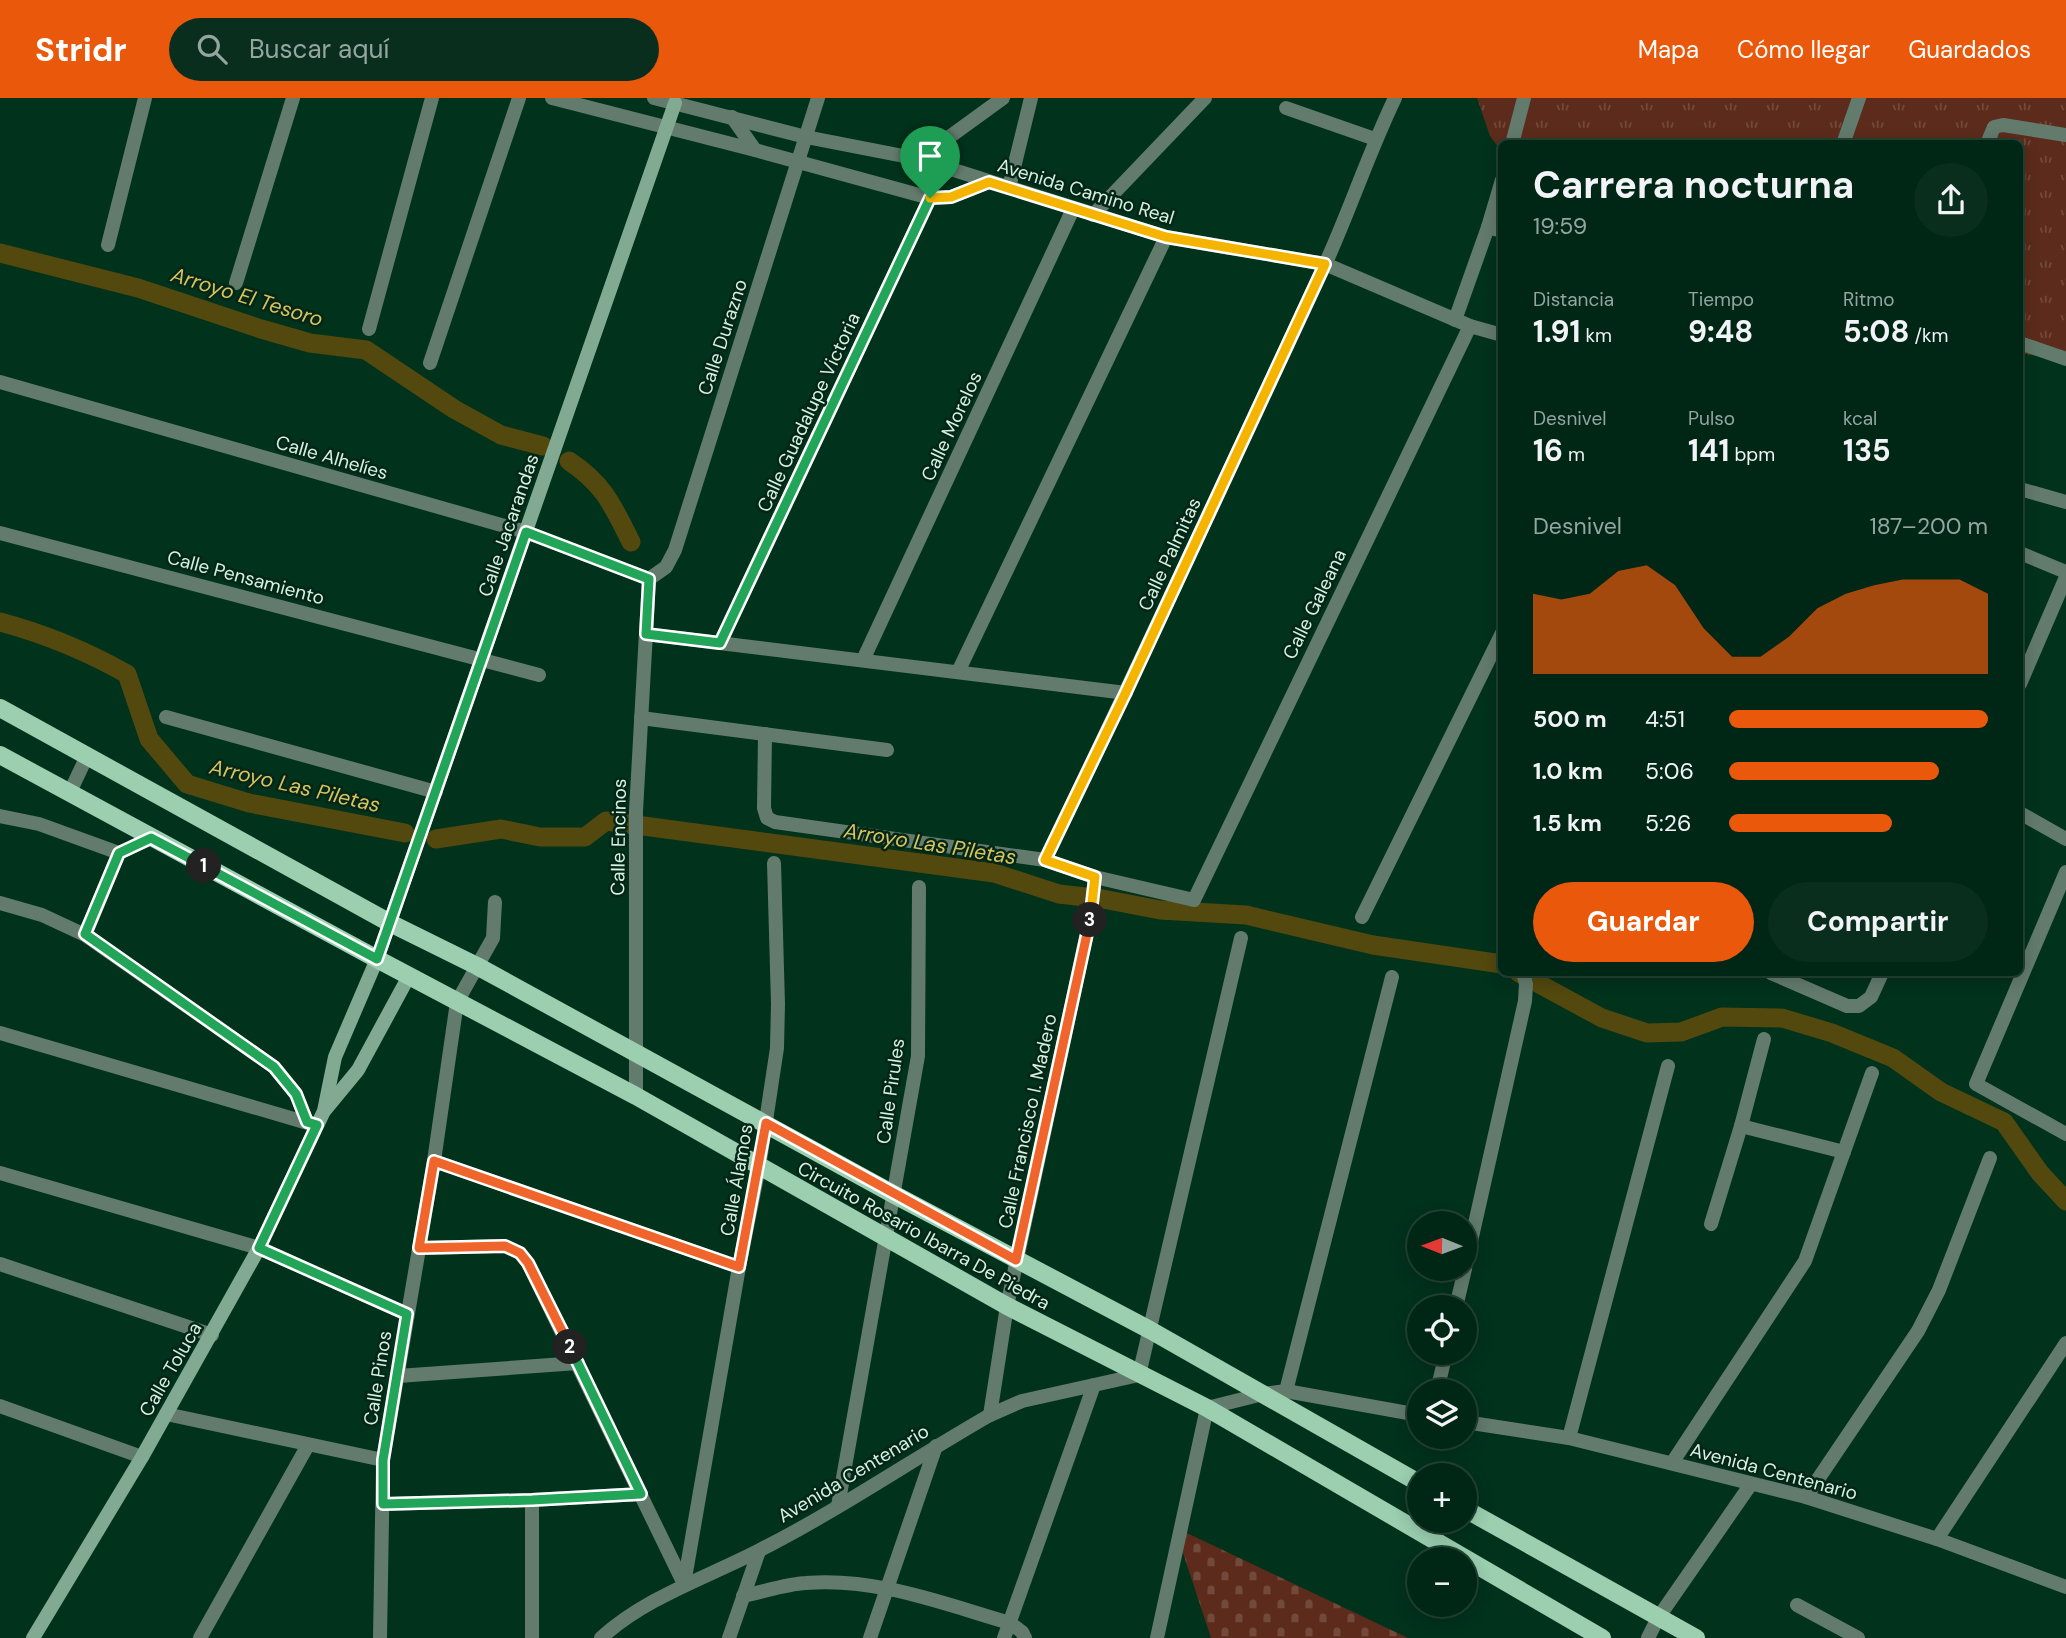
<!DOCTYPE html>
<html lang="es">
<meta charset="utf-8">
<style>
body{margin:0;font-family:"DM Sans",sans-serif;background:#0a2e1e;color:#f1f3f6;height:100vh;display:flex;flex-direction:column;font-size:26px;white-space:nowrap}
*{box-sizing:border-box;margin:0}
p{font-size:23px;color:#95a5a0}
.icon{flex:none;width:38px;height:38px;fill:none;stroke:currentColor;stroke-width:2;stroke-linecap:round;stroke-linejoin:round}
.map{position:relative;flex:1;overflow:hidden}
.drawer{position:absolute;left:1498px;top:42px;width:525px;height:836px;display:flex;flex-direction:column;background:#002615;border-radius:10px;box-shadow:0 4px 18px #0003,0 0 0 2px #224334}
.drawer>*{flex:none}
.needle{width:46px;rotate:271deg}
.buttons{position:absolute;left:1407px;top:1113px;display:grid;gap:14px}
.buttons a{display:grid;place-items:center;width:70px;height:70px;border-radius:50%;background:#002615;box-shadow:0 4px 18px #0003,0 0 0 2px #224334;font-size:35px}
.pin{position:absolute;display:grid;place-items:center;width:60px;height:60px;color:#fff;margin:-72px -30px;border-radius:50% 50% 50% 0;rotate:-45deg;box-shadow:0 0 7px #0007}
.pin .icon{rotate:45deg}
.km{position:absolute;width:35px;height:35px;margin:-18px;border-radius:50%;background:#222;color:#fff;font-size:19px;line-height:35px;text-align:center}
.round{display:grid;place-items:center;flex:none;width:74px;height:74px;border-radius:37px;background:#0a2e1e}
.summary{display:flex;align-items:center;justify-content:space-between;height:119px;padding:0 35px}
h1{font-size:38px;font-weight:700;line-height:52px}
.stats{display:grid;grid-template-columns:repeat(3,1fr);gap:10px;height:119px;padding:7px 35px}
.stats div{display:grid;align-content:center}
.stats b{font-size:30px;font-weight:700}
.stats small{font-size:19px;font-weight:400}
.stats p{font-size:19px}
.chart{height:196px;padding:14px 35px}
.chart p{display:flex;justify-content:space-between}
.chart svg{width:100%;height:126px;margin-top:7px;fill:#ea580c;opacity:.7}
.action{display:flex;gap:14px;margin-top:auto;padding:14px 35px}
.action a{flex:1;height:80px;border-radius:42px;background:#ea580c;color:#fff;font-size:28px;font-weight:700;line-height:80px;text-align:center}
.action a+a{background:#0a2e1e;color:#f1f3f6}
ul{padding:0 35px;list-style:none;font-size:23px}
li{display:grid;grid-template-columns:112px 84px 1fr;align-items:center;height:52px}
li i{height:18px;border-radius:9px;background:#ea580c}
header{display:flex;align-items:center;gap:42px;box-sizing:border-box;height:98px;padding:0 35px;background:#ea580c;color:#fff}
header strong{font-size:33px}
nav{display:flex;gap:38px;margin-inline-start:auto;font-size:24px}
.search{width:490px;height:63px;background:#0a2e1e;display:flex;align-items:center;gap:18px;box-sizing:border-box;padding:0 24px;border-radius:38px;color:#95a5a0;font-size:26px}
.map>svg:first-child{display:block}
.grass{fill:url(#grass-tufts)}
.cemetery{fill:url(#cemetery-stones)}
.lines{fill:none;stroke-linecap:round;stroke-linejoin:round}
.canal{stroke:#53480e;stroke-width:19}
.minor{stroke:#627b6c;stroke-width:14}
.tertiary{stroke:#627b6c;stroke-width:14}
.secondary{stroke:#82aa93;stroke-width:14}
.primary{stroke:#9bcfb0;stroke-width:18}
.split-1-casing{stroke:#fff;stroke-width:14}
.split-2-casing{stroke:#fff;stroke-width:14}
.split-3-casing{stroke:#fff;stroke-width:14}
.split-4-casing{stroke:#fff;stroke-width:14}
.split-1{stroke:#22a559;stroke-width:9}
.split-2{stroke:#22a559;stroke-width:9}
.split-3{stroke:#f0652b;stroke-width:9}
.split-4{stroke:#f5b400;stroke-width:9}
.labels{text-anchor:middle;stroke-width:5;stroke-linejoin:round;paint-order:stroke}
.street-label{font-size:19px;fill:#d3f2df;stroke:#052616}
.water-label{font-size:21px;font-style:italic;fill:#d8c45e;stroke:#052616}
</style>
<header>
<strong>Stridr</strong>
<div class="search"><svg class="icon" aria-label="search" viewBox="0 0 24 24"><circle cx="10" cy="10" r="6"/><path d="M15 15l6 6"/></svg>Buscar aquí</div>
<nav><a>Mapa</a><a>Cómo llegar</a><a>Guardados</a></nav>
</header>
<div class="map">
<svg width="2066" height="1540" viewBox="0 0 2066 1540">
<defs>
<pattern id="grass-tufts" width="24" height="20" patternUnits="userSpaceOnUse" patternTransform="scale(1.75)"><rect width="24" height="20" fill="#5c2b1b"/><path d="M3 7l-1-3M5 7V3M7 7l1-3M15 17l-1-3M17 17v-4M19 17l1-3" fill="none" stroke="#724a3c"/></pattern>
<pattern id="cemetery-stones" width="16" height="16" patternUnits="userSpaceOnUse" patternTransform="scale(1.75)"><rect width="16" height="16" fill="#5c2b1b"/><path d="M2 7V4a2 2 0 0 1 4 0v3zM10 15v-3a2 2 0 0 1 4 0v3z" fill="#724a3c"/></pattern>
</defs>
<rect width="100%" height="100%" fill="#00321c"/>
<polygon class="grass" points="1477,0 2066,0 2066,263 2020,255 2020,46 1502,46 1501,53 1490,38"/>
<polygon class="cemetery" points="1187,1435 1408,1540 1211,1540 1181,1449"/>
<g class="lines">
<g class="canal">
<polyline points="0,155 138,190 261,231 310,245 366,252 454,311 501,337 543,348"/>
<path d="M569,363C604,386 613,408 631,444"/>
<path d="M0,524C45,536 86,553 127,576L149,641L187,686L249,705L405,735"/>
<polyline points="436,741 501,731 540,739 585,739 606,723 994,775 1059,796 1103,801 1160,812 1246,817 1373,847 1502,866"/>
<polyline points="1519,875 1602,920 1647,935 1681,934 1722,919 1782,920 1832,935 1893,960 1941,994 2004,1024 2040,1075 2066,1103"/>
</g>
<g class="minor">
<polyline points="552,0 755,52"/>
<polyline points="1286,10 1375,41"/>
<polyline points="732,19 755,52 930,100 951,99 989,84"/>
<polyline points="1512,46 1524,0"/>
<polyline points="1843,46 1859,0"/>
<polyline points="1987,46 1994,29 2003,27 2066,37"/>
<polyline points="919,61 1003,0"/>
<polyline points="1009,90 1031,0"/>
<polyline points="1093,117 1205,0"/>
<polyline points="1488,129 1502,82"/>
<polyline points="108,147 145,0"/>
<polyline points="236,185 293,0"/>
<polyline points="1455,222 1488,129 1502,133"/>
<polyline points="369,231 432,0"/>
<polyline points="2020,245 2066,261"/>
<polyline points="430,265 519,0"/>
<polyline points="0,284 526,434 649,481"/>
<polyline points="0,435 539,577"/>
<polyline points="2020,455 2066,474"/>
<polyline points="649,481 666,469 675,452 818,0"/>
<polyline points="646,536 1126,595"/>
<polyline points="720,545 930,100"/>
<polyline points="863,562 1073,111"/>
<polyline points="958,574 1166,139"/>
<polyline points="2020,586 2066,479"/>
<polyline points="166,619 436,694"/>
<polyline points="641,620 887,652"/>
<polyline points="765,636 764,710 767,720 775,724 1045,762 1095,779 1194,802 1470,228"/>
<polyline points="70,694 87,658"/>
<polyline points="2020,715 2066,741"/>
<polyline points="0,718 39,726 119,755 151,740"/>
<path d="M1045,762C1140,566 1231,368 1323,171C1349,115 1368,56 1395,0"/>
<polyline points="2066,774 1976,986 2066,1036"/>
<polyline points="0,805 42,817 85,837 274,969 296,996 307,1024"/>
<polyline points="1362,819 1502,535"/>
<polyline points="85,837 119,755"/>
<polyline points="1771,875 1847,908 1859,908 1871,899 1882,875"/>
<polyline points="0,935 311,1026"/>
<polyline points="636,998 636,713 649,481"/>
<polyline points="1741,1028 1844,1054"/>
<polyline points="434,1063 739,1169"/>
<polyline points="0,1075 259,1150 407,1216"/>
<polyline points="1711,1126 1741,1028 1764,941"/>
<polyline points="419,1150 505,1148 520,1155 528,1165 684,1486"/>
<polyline points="0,1166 212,1237"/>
<polyline points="1465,1170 1525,903 1526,886 1523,875"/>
<polyline points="1456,1209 1465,1171"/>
<polyline points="398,1278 578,1265"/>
<polyline points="1286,1293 1392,879"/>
<polyline points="1437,1293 1446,1255"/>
<polyline points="0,1308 142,1359"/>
<polyline points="166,1316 383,1362"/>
<polyline points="990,1317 1007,1208 1091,816 1095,779"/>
<polyline points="1569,1340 1668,968"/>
<polyline points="1672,1365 1805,1163 1872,975"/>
<polyline points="1806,1399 1918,1233 1939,1192 1990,1060"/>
<polyline points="532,1402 532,1540"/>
<polyline points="383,1406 532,1402 641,1396"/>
<polyline points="838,1408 918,958 919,789"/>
<polyline points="1937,1441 2066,1245"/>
<polyline points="684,1486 739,1169 759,1069 777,950 778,906 774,765"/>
<path d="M743,1498C764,1494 785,1486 806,1485C876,1479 944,1506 1010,1525L1022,1534L1025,1540"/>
<polyline points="1797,1507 1858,1540"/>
<polyline points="200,1540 308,1347"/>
<polyline points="380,1540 383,1362 434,1063 457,904 493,840 495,804"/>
<path d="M601,1540C646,1499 706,1480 760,1452C839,1412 913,1361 990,1317L1022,1303L1139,1277L1241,840"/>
<polyline points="729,1540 759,1453"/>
<polyline points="870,1540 936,1348"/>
<polyline points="1004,1540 1094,1287"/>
<polyline points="1157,1540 1207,1310"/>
<polyline points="1648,1540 1658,1520 1751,1386"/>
</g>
<g class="tertiary">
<polyline points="654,0 806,39 919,61 1166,139 1325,166 1470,228 1502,237"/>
<polyline points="2020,391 2066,404"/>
<polyline points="1207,1310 1263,1296 1286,1293 1419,1317"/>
<polyline points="1465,1324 1569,1340 1806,1399 1937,1441 2066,1489"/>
</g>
<g class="secondary">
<polyline points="325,1012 358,972 409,878"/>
<polyline points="33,1540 142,1359 259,1150 324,1013 335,959 377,861 675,5"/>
</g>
<g class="primary">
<polyline points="0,610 390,825 477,868 893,1096 1150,1232 1419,1385"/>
<polyline points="0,657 377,861 636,998 1007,1208 1207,1310 1602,1540"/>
<polyline points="1465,1411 1696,1540"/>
</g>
</g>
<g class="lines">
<g class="split-1-casing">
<polyline id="split-1" points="204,768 377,861 526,434 649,481 646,536 720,545 930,100"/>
</g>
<g class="split-2-casing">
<polyline id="split-2" points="204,768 151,740 119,755 85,836 274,969 296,996 307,1024 317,1027 259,1150 407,1216 383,1362 383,1406 532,1402 641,1396 570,1249"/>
</g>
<g class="split-3-casing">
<polyline id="split-3" points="570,1249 528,1165 520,1155 505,1148 419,1150 434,1063 739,1169 766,1025 1016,1162 1090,822"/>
</g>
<g class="split-4-casing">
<polyline id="split-4" points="930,100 951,99 989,84 1166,139 1325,166 1126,594 1045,762 1095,779 1090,822"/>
</g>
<use href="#split-1" class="split-1"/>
<use href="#split-2" class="split-2"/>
<use href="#split-3" class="split-3"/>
<use href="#split-4" class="split-4"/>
</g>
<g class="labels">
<g class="street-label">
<text transform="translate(1086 93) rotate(17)" y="7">Avenida Camino Real</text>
<text transform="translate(722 239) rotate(-72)" y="7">Calle Durazno</text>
<text transform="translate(808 314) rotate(-65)" y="7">Calle Guadalupe Victoria</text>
<text transform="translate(951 328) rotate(-65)" y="7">Calle Morelos</text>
<text transform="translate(332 359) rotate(16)" y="7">Calle Alhelíes</text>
<text transform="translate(508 427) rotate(-71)" y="7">Calle Jacarandas</text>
<text transform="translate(1169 456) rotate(-65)" y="7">Calle Palmitas</text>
<text transform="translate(246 479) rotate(15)" y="7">Calle Pensamiento</text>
<text transform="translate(1314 506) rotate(-64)" y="7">Calle Galeana</text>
<text transform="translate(618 739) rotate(-89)" y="7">Calle Encinos</text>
<text transform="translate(890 993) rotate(-82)" y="7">Calle Pirules</text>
<text transform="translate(1027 1023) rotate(-78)" y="7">Calle Francisco I. Madero</text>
<text transform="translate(736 1082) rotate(-80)" y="7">Calle Álamos</text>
<text transform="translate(924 1137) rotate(29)" y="7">Circuito Rosario Ibarra De Piedra</text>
<text transform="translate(170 1271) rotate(-60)" y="7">Calle Toluca</text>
<text transform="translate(377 1280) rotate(-81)" y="7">Calle Pinos</text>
<text transform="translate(1774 1373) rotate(15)" y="7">Avenida Centenario</text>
<text transform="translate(853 1375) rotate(-31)" y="7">Avenida Centenario</text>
</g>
<g class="water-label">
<text transform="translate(247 199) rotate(17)" y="7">Arroyo El Tesoro</text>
<text transform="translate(295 688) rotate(13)" y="7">Arroyo Las Piletas</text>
<text transform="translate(930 746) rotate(9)" y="7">Arroyo Las Piletas</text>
</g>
</g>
</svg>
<div class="buttons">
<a><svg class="needle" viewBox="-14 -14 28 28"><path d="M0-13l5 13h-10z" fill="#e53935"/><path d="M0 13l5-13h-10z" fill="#95a5a0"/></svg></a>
<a><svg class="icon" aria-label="locate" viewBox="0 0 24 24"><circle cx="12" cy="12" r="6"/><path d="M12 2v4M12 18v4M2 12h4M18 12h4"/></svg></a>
<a><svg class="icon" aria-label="layers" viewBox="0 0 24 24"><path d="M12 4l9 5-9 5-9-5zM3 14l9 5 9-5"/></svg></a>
<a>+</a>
<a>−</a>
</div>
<div class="pin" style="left:930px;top:100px;background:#1e9e55"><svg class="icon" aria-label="arrive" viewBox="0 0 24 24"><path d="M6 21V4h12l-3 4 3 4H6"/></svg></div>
<b class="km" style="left:204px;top:768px">1</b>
<b class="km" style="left:570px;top:1249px">2</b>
<b class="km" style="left:1090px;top:822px">3</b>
<section class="drawer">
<div class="summary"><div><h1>Carrera nocturna</h1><p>19:59</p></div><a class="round"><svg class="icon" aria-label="share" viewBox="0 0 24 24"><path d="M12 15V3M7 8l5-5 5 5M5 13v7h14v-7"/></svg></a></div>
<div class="stats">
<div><p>Distancia</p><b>1.91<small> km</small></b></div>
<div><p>Tiempo</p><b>9:48</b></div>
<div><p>Ritmo</p><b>5:08<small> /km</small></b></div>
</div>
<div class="stats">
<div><p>Desnivel</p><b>16<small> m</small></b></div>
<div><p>Pulso</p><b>141<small> bpm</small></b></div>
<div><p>kcal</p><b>135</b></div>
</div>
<div class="chart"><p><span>Desnivel</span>187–200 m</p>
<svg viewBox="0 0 160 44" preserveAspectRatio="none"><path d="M0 44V16L10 18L20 16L30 8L40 6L50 13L60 28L70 38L80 38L90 31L100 21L110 16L120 13L130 11L140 11L150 11L160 16V44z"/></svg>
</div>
<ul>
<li><b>500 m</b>4:51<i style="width:100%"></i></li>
<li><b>1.0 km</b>5:06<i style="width:81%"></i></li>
<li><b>1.5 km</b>5:26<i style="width:63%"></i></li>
</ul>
<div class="action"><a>Guardar</a><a>Compartir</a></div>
</section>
</div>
